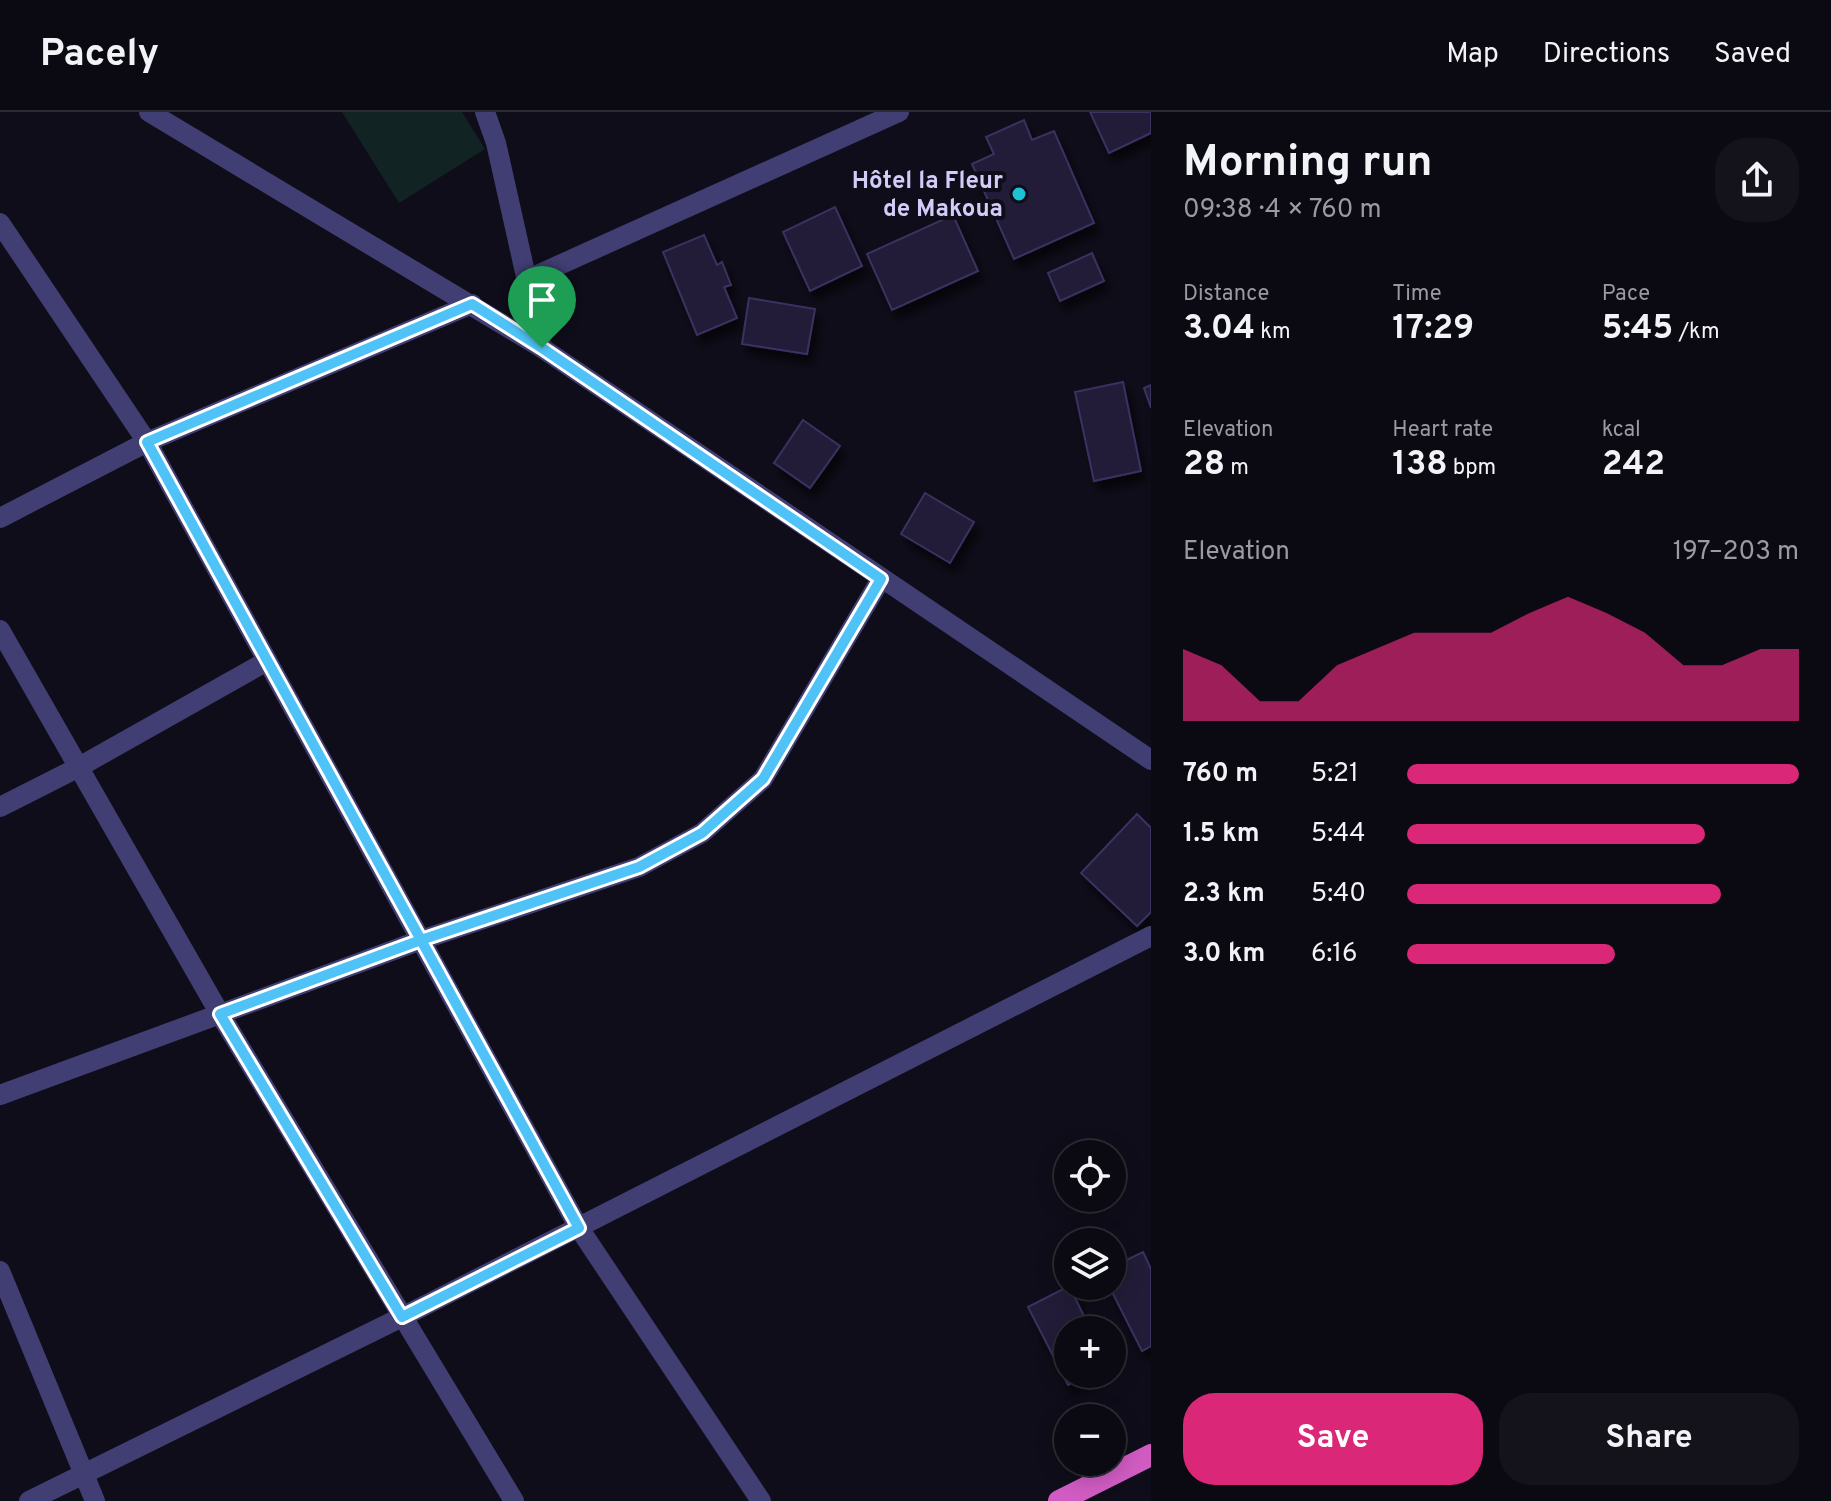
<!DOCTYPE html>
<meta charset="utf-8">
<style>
body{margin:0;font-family:Overpass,sans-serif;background:#14131c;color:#f1f3f6;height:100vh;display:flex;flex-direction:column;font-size:30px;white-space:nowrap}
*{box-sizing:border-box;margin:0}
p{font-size:26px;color:#9a9aa0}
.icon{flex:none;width:44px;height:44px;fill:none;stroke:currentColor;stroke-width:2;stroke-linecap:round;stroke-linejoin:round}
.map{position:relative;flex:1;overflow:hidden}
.drawer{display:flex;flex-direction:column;background:#0b0a13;width:680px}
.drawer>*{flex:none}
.tools{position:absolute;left:1054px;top:1028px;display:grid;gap:16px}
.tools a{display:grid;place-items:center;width:72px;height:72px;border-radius:50%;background:#0b0a13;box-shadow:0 4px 20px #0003,0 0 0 2px #2b2b33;font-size:40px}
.pin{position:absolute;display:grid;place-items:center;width:68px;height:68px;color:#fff;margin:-82px -34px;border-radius:50% 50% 50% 0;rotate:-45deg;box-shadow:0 0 8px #0007}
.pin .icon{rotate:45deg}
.round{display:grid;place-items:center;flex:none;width:84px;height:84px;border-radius:32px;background:#14131c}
.headline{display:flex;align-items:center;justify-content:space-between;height:136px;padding:0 32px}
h1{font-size:44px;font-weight:700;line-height:60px}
.figures{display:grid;grid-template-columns:repeat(3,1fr);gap:12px;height:136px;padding:8px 32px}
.figures div{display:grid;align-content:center}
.figures b{font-size:34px;font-weight:700}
.figures small{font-size:22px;font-weight:400}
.figures p{font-size:22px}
.chart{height:224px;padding:16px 32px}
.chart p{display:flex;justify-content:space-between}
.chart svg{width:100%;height:144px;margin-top:8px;fill:#db2777;opacity:.7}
.button{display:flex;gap:16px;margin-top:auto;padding:16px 32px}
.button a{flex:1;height:92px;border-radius:32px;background:#db2777;color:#fff;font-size:32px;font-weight:700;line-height:92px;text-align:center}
.button a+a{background:#14131c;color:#f1f3f6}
ul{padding:0 32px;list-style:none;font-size:26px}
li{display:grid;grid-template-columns:128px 96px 1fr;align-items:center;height:60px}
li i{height:20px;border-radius:10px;background:#db2777}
header{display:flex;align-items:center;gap:48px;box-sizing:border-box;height:112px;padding:0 40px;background:#0b0a13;border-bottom:2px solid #2b2b33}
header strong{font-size:38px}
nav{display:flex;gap:44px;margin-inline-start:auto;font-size:28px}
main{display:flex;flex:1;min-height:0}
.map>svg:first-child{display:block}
.green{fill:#112322}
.building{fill:#211c38;stroke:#3a3161;stroke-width:2;filter:url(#shadow)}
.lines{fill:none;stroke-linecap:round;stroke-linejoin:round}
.minor{stroke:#403e72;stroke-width:20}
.trunk{stroke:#d05cc2;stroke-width:22}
.route-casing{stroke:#fff;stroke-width:16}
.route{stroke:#4fc3f7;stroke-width:10}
.poi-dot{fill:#1dc1d3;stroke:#0f0d19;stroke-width:3}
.labels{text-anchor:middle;stroke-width:8;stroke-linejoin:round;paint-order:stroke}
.poi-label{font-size:24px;font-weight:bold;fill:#d1ccf8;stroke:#0f0d19;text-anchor:end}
</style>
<header>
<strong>Pacely</strong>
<nav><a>Map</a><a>Directions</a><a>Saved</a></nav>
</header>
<main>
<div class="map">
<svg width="1151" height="1389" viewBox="0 0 1151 1389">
<defs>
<filter id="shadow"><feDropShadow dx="5" dy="9" stdDeviation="4" flood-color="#0009"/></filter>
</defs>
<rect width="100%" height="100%" fill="#0f0d19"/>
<polygon class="green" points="342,0 462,0 485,37 399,91"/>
<g class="building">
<polygon points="1090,0 1151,0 1151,21 1109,41"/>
<polygon points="1024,8 1032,28 1054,19 1094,111 1014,147 972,52 994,42 986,25"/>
<polygon points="835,95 862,154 810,179 783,120"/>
<polygon points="953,103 978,159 892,198 867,142"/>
<polygon points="704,123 717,153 722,150 731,173 724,175 737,206 697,223 663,140"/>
<polygon points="1092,141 1104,169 1060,189 1048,161"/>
<polygon points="749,186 815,197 807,242 742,232"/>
<polygon points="1123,270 1141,359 1094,369 1075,280"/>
<polygon points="1151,273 1151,296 1144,276"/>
<polygon points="803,308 840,334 810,376 774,351"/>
<polygon points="925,381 974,410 950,451 901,422"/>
<polygon points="1137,702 1151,716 1151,800 1137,814 1081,761"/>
<polygon points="1143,1140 1151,1157 1151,1234 1142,1239 1109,1174 1112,1174 1112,1155"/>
<polygon points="1069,1174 1091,1218 1068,1218 1068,1262 1091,1262 1068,1273 1028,1195"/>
</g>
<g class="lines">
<g class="minor">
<polyline points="149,0 542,236 1151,648"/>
<polyline points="485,0 496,31 542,236"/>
<polyline points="0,111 147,330 579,1116 761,1389"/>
<polyline points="526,168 899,0"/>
<polyline points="0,406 147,330 472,192"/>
<polyline points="0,518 220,902 514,1389"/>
<polyline points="0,695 79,655 267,549"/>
<polyline points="0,983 421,828 639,755 702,721 763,667 881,467"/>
<polyline points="0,1159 95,1389"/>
<polyline points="29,1389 402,1205 1151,824"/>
</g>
<polyline class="trunk" points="1059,1389 1151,1343"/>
</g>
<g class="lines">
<g class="route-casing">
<polyline id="route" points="542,236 472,192 147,330 421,828 220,902 402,1205 579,1116 421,828 639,755 702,721 763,667 881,467 542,236"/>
</g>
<use href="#route" class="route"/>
</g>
<circle class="poi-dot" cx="1019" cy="82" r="8"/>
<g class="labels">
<g class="poi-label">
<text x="1003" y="76">Hôtel la Fleur<tspan x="1003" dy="28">de Makoua</tspan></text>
</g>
</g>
</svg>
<div class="tools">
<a><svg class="icon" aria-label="locate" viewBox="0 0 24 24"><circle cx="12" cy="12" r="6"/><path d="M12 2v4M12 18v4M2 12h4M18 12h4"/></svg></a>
<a><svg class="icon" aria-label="layers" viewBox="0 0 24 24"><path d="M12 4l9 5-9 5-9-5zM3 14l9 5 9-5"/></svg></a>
<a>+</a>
<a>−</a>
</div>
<div class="pin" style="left:542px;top:236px;background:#1e9e55"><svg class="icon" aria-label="arrive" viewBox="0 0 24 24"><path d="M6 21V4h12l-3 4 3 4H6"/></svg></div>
</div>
<section class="drawer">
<div class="headline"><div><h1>Morning run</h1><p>09:38 · 4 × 760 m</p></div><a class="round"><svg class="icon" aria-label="share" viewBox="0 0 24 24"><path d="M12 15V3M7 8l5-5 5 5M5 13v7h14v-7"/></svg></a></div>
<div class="figures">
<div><p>Distance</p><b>3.04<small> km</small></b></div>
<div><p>Time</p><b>17:29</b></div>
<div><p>Pace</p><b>5:45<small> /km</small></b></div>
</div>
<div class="figures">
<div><p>Elevation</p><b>28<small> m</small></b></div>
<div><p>Heart rate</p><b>138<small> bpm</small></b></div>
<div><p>kcal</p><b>242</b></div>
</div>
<div class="chart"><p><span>Elevation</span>197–203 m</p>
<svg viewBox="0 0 160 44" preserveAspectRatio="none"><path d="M0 44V22L10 27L20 38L30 38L40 27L50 22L60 17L70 17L80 17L90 11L100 6L110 11L120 17L130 27L140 27L150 22L160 22V44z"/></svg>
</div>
<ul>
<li><b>760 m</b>5:21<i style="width:100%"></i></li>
<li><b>1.5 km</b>5:44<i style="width:76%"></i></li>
<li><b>2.3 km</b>5:40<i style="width:80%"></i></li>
<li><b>3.0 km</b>6:16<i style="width:53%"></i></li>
</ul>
<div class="button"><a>Save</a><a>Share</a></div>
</section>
</main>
